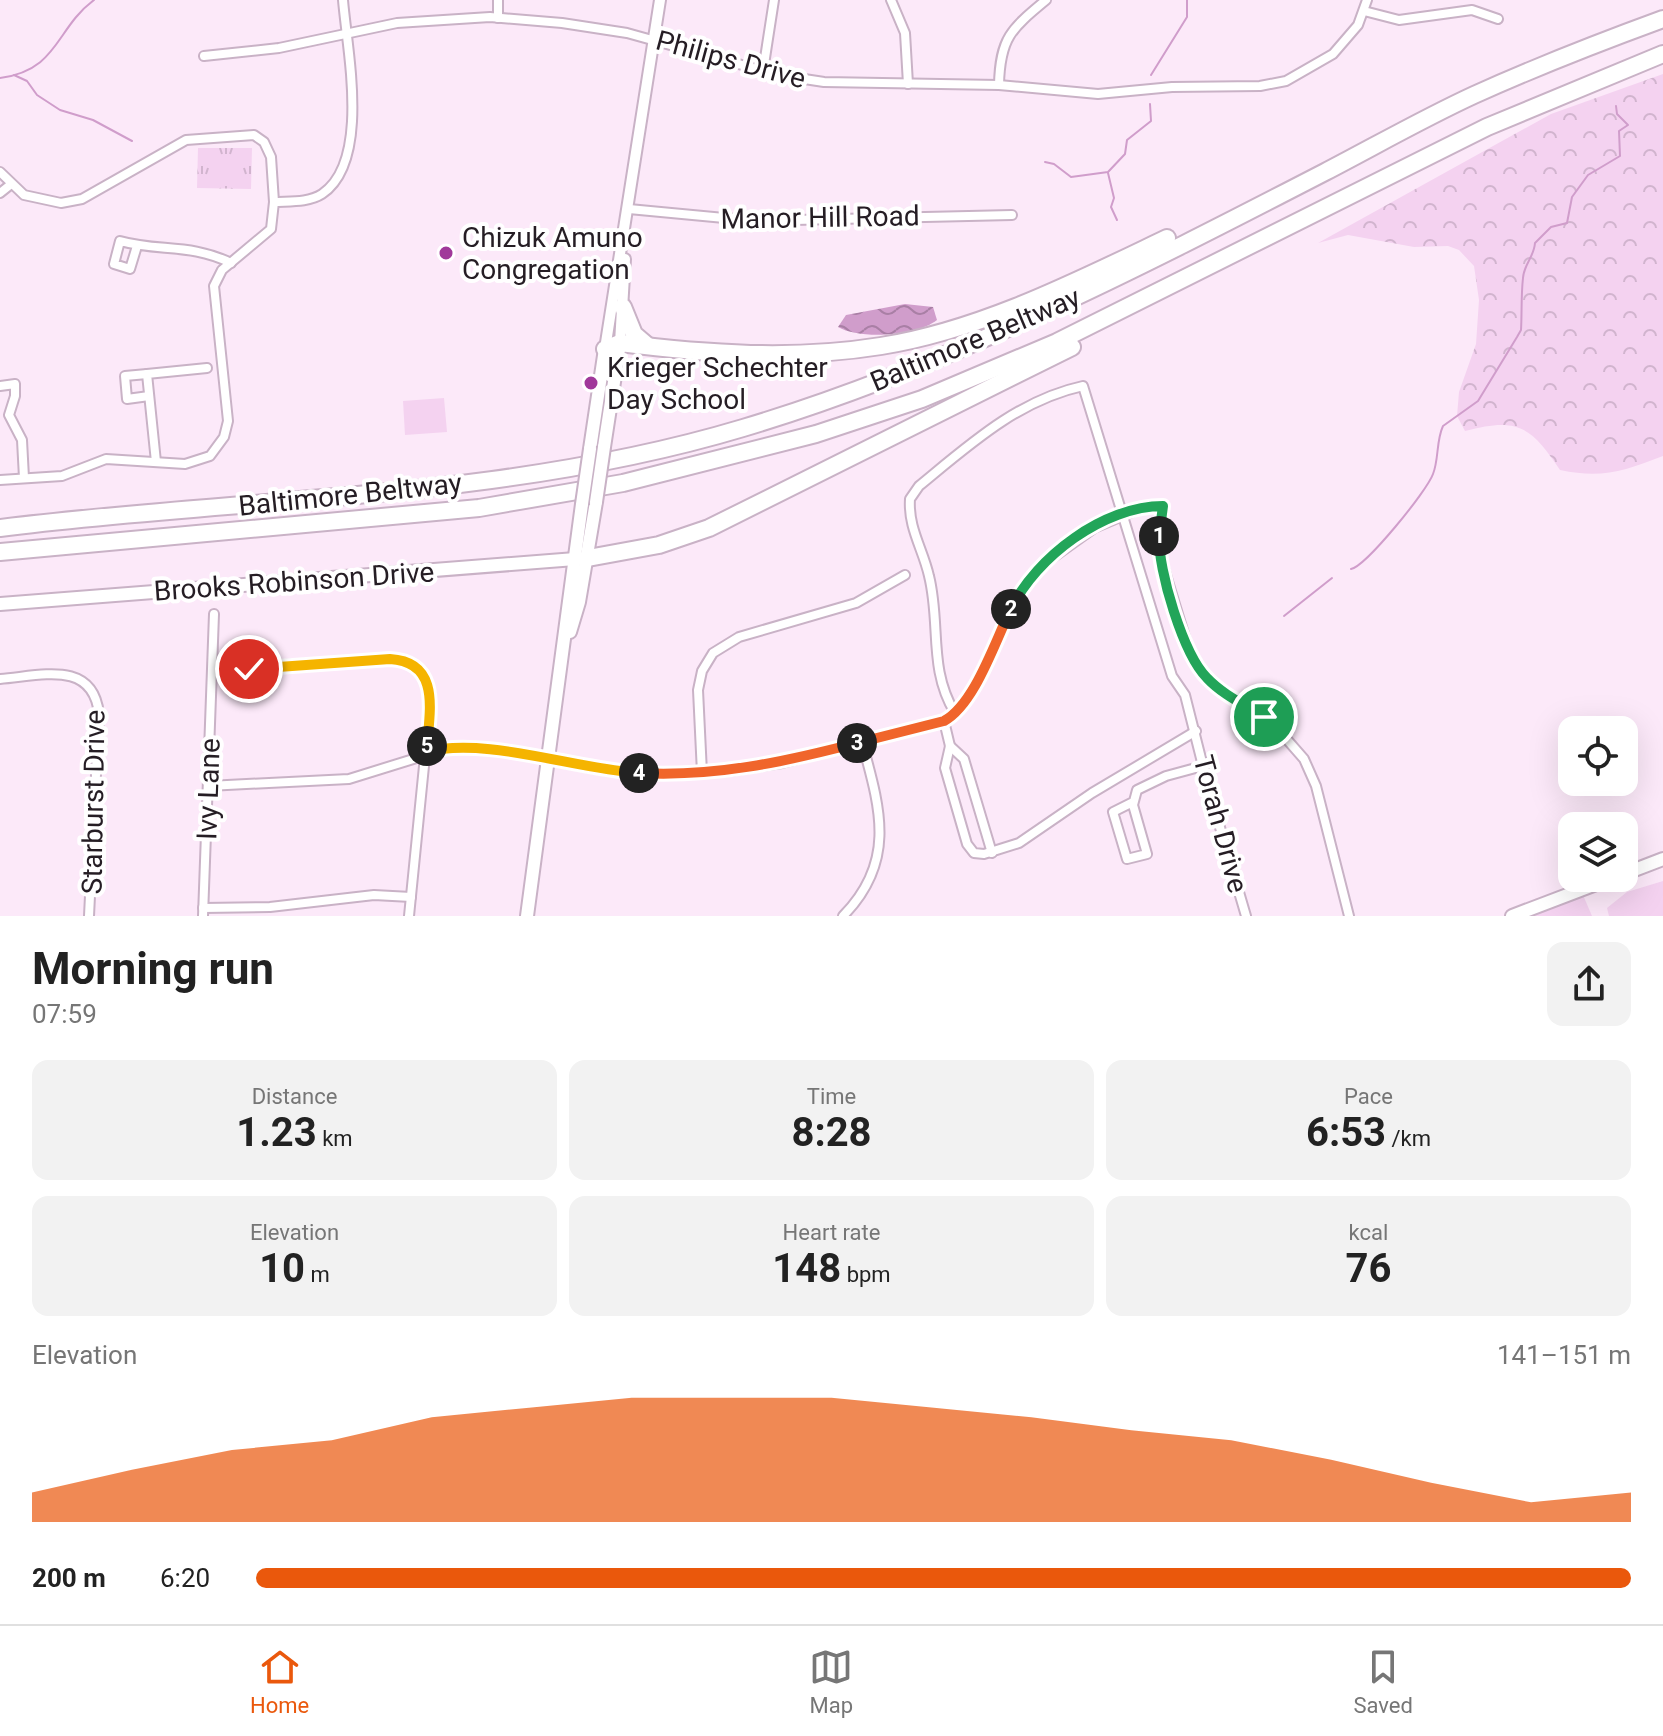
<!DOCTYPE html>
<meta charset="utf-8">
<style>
body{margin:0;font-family:Roboto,sans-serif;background:#f2f2f2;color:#222;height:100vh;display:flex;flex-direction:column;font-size:30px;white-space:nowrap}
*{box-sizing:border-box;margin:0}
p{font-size:26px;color:#767676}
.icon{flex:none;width:44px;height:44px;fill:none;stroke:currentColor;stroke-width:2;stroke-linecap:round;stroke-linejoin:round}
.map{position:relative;height:916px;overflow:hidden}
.side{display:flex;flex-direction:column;background:#fff;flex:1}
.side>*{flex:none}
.buttons{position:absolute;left:1558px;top:716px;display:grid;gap:16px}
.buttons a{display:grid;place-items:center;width:80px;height:80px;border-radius:16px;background:#fff;box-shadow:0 8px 32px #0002;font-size:40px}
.pin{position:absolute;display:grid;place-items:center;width:68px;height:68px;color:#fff;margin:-34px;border:4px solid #fff;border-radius:50%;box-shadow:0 2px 8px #0007}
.km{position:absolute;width:40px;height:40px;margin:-20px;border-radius:50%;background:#222;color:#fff;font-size:22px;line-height:40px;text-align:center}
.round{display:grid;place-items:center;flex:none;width:84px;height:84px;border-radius:16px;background:#f2f2f2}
.summary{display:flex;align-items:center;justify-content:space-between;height:136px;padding:0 32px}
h1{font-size:44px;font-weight:700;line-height:60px}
.figures{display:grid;grid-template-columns:repeat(3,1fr);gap:12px;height:136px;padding:8px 32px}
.figures div{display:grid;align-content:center;border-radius:16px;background:#f2f2f2;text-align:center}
.figures b{font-size:40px;font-weight:700}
.figures small{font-size:22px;font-weight:400}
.figures p{font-size:22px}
.chart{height:224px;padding:16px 32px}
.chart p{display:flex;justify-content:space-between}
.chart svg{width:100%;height:144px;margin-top:8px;fill:#ea580c;opacity:.7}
ul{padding:0 32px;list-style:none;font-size:26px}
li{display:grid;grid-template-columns:128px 96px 1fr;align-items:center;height:60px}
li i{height:20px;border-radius:10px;background:#ea580c}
.dock{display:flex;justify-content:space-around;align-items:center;height:112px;border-top:2px solid #e0e0e0;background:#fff;font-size:22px;color:#767676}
.dock a{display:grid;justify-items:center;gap:4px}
.dock .current{color:#ea580c}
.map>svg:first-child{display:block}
.green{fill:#f4d2f0}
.forest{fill:url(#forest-crowns)}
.park{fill:url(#park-tufts)}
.water{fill:url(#water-waves)}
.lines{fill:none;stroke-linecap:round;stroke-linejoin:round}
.stream{stroke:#d09dcb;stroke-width:2}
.minor-casing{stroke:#c9b2c6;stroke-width:12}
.tertiary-casing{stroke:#c9b2c6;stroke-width:14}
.secondary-casing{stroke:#c9b2c6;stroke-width:16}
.motorway-casing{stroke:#c9b2c6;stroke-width:20}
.minor{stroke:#fff;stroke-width:8}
.tertiary{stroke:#fff;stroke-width:10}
.secondary{stroke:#fff;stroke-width:12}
.motorway{stroke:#fff;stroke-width:16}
.secondary-bridge-casing{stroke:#c9b2c6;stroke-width:16;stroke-linecap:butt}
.secondary-bridge{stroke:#fff;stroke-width:12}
.split-1-casing{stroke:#fff;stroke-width:16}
.split-2-casing{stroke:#fff;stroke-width:16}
.split-3-casing{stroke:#fff;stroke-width:16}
.split-4-casing{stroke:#fff;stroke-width:16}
.split-5-casing{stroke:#fff;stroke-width:16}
.split-6-casing{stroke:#fff;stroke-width:16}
.split-1{stroke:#22a559;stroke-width:10}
.split-2{stroke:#22a559;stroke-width:10}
.split-3{stroke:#f0652b;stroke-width:10}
.split-4{stroke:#f0652b;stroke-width:10}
.split-5{stroke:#f5b400;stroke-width:10}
.split-6{stroke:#f5b400;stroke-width:10}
.poi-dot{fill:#a0389a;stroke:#fff;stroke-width:3}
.labels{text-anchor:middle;stroke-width:8;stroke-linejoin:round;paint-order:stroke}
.street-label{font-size:28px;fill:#251d24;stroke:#fff}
.poi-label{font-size:28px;fill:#251d24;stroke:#fff;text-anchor:start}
</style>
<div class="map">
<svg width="1663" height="916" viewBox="0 0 1663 916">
<defs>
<pattern id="forest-crowns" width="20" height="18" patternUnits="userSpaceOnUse" patternTransform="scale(2)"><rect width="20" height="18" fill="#f4d2f0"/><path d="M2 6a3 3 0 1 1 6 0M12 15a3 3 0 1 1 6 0" fill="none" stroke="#d1b4ce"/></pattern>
<pattern id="park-tufts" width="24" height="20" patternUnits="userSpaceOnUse" patternTransform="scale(2)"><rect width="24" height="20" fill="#f4d2f0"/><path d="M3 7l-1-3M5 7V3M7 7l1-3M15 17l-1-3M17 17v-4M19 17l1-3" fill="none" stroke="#d1b4ce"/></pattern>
<pattern id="water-waves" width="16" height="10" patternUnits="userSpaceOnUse" patternTransform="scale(2)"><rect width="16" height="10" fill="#d09dcb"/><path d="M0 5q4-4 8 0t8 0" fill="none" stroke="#a97fa5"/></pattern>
</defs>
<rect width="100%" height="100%" fill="#fce9f9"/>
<g class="green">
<polygon points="444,398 447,432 405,435 403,401"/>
<polygon points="1663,881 1663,916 1609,916 1607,908 1627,892"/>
<polygon points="1583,895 1592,916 1522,916"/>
</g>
<path class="forest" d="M1663,74V456C1624,471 1602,479 1560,470C1531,426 1517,417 1465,431L1457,416L1459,392L1476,344L1479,300L1474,266L1459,250L1448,246L1414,247L1348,235L1318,243L1551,114Z"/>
<polygon class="park" points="198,148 252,148 251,189 197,188"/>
<path class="water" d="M905,304L933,307L937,320C917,336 860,340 838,327L846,315Z"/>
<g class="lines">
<g class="stream">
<polyline points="14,75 27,81 37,95 60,110 93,120 132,141"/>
<polyline points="1151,75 1187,17 1187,0"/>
<path d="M0,78C59,70 55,29 94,0"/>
<polyline points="1045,162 1054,164 1071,177 1108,172 1125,154 1127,140 1151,121 1150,104"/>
<polyline points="1108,173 1114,198 1111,207 1117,220"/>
<path d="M1351,569C1366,566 1427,491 1433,474C1439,459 1436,441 1443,426L1478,401L1517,337L1521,330C1522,313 1521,295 1523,278C1524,264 1534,257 1535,243L1551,227L1567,223L1572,197L1588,175L1620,156L1619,131L1628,125L1617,114L1616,106"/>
<polyline points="1284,616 1332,578"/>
</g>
<g class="minor-casing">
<g id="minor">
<polyline points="891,0 905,33 908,84"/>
<polyline points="1364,11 1399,20 1472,10 1498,19"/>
<polyline points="498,18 498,0"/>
<polyline points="204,56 279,48 397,23 490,17 562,23 627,33 778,75 824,82 999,85 1098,94 1172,87 1260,86 1286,81 1333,54 1358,25 1367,0"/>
<polyline points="763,71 774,0"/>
<path d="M999,85C1000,38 1011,29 1046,0"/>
<polyline points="0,172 24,195 61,203 82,199 186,140 254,135 264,142 271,157 274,202"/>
<polyline points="0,193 10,185"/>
<polyline points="629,209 756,221 1012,215"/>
<path d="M137,246L130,269L114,264L120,241C159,252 190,243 231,263"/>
<polyline points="147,374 125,376 127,399 149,396"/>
<polyline points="0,386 15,384 15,396 9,415 22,440 24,478"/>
<polyline points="156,462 147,374 207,368"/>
<path d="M0,480L62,476L106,459L185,464L210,456L224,437L228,421L214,286L222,270L271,229L274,202C289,201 308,203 322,194C371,161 347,50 343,0"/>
<path d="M213,669L390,659C413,661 427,672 431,696L409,916"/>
<path d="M0,679C40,676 93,659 99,714L89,916"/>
<path d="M955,713C928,669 941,624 929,576C923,549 908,528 910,499L919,486C969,445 1018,400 1083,386L1172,676L1185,695L1209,790L1246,916"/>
<polyline points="944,721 950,746 945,768 967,844 974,853 984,854 1019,843 1092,793 1196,731"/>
<polyline points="950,746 964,759 992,853"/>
<polyline points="702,773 698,690 702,671 713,653 739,637 856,603 905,575"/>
<polyline points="208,786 349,779 452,747 485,748 603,770 660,774 729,771 782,763 944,721 968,698 1020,591 1038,568 1094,528 1146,506 1163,506 1159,552 1189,650 1209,681 1276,727 1304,759 1316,786 1349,916"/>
<polyline points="1133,802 1113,812 1127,859 1147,854 1133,805 1137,790 1166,776 1203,766"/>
<polyline points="203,908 270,907 374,895 411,897"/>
<polyline points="203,916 214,614"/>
<path d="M843,916C897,861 880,808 862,742"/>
</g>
</g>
<g class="tertiary-casing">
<g id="tertiary">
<polyline points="620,343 625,259"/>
<polyline points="605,349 660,0"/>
</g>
</g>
<g class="secondary-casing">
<g id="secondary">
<polyline points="604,447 620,343"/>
<polyline points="590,449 605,349"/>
<polyline points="0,604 588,558"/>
<polyline points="570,632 579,602 596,502"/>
<polyline points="1624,874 1663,859"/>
<polyline points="527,916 582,504"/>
<polyline points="1512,916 1612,878"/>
</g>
</g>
<g class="motorway-casing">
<g id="motorway">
<polyline points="623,307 634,334 648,346"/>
<path d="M605,349L620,343C707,354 794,360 881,346C981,330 1077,281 1167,238"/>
<path d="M0,528C248,497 503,500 743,428C947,367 1137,269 1325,172C1375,146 1424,118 1474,95C1536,67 1600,42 1663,19"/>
<polyline points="0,552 479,508 623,483 816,434 922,399 1057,342 1487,127 1663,54"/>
<polyline points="588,558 659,545 709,528 1072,347"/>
</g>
</g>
<use href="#minor" class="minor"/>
<use href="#tertiary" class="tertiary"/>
<use href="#secondary" class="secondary"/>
<use href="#motorway" class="motorway"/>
<g class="secondary-bridge-casing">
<g id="secondary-bridge">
<polyline points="596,502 604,447"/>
<polyline points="582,504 590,449"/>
</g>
</g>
<use href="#secondary-bridge" class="secondary-bridge"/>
</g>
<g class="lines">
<g class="split-1-casing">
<path id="split-1" d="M1159,536C1158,570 1183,654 1207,678C1223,695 1245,705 1264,717"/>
</g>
<g class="split-2-casing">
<path id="split-2" d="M1011,609C1036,557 1104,506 1163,506L1159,536"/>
</g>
<g class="split-3-casing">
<path id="split-3" d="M857,743L944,721C975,704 995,641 1011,609"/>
</g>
<g class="split-4-casing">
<path id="split-4" d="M639,773C715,777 784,762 857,743"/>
</g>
<g class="split-5-casing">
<path id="split-5" d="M427,746L426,752C484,736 575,769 639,773"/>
</g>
<g class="split-6-casing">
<path id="split-6" d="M249,669L390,659C440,662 430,709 427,746"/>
</g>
<use href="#split-1" class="split-1"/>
<use href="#split-2" class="split-2"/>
<use href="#split-3" class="split-3"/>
<use href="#split-4" class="split-4"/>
<use href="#split-5" class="split-5"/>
<use href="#split-6" class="split-6"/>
</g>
<g class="poi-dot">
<circle cx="446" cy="253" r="8"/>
<circle cx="591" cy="383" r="8"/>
</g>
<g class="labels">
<g class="street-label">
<text transform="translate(731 59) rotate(15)" y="10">Philips Drive</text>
<text transform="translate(820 217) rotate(-1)" y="10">Manor Hill Road</text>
<text transform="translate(975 339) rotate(-23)" y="10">Baltimore Beltway</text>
<text transform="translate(350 494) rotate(-6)" y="10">Baltimore Beltway</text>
<text transform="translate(294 581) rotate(-4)" y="10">Brooks Robinson Drive</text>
<text transform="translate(208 789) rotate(-88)" y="10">Ivy Lane</text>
<text transform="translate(93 802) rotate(-89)" y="10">Starburst Drive</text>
<text transform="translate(1221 824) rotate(75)" y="10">Torah Drive</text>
</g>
<g class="poi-label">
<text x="462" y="247">Chizuk Amuno<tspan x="462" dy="32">Congregation</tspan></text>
<text x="607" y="377">Krieger Schechter<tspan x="607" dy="32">Day School</tspan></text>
</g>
</g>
</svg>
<div class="buttons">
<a><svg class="icon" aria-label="locate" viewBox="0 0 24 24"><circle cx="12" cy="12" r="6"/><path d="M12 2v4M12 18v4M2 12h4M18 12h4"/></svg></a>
<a><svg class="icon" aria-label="layers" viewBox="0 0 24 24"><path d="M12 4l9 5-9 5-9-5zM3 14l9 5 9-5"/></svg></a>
</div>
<div class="pin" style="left:1264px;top:717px;background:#1e9e55"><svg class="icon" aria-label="arrive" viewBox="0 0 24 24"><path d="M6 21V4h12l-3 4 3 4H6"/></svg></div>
<div class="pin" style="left:249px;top:669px;background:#d93025"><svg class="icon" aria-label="check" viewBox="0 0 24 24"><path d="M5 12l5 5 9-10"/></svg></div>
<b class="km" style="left:1159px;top:536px">1</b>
<b class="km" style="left:1011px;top:609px">2</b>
<b class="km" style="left:857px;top:743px">3</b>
<b class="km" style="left:639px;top:773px">4</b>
<b class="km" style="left:427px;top:746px">5</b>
</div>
<section class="side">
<div class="summary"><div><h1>Morning run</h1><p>07:59</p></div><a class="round"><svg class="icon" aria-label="share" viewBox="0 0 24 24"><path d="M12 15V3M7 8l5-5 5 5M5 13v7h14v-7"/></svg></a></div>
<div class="figures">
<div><p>Distance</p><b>1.23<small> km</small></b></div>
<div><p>Time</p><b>8:28</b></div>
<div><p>Pace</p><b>6:53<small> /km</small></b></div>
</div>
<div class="figures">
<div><p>Elevation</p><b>10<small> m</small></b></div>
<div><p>Heart rate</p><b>148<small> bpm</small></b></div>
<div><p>kcal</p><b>76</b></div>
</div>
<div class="chart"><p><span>Elevation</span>141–151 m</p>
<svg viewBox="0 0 160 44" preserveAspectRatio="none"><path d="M0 44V35L10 28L20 22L30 19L40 12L50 9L60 6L70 6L80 6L90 9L100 12L110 16L120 19L130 25L140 32L150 38L160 35V44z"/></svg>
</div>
<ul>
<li><b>200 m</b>6:20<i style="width:100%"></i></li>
</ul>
</section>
<nav class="dock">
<a class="current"><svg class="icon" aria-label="home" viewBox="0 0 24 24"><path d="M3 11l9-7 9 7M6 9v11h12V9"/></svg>Home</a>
<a><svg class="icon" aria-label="map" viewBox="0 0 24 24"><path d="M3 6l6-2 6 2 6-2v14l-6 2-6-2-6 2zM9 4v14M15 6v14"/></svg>Map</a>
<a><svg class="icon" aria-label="saved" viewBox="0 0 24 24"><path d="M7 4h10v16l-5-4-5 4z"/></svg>Saved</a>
</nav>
